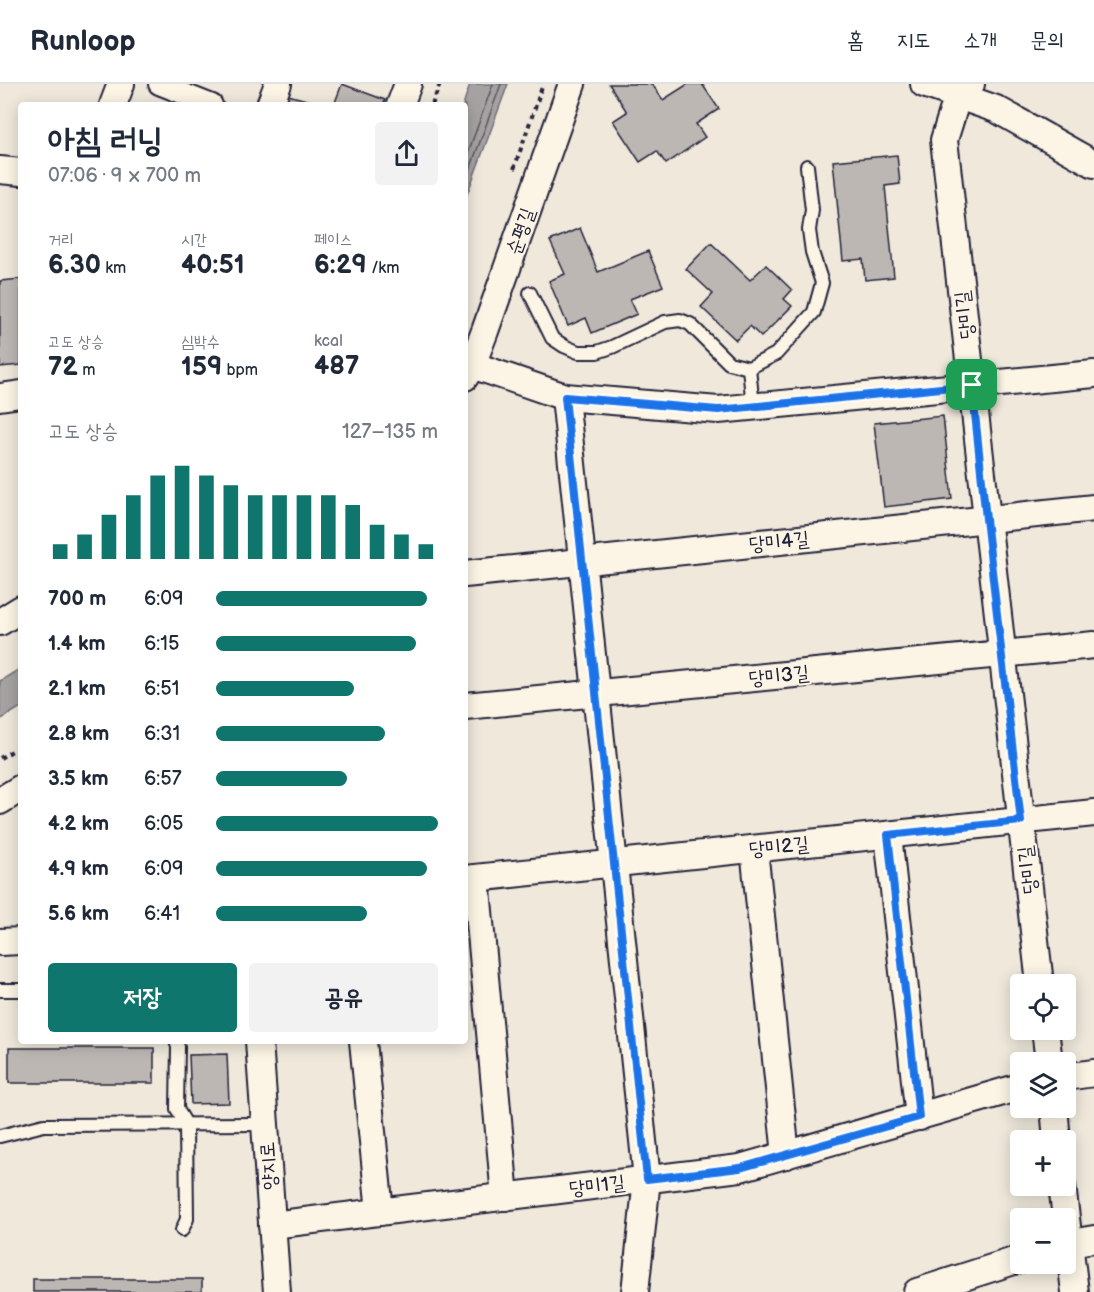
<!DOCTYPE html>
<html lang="ko">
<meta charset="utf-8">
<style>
body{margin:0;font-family:"Balsamiq Sans","Poor Story",sans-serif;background:#f2f2f3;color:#1f2937;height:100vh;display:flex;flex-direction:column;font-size:22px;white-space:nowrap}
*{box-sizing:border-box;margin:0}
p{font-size:20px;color:#747a83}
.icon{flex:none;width:33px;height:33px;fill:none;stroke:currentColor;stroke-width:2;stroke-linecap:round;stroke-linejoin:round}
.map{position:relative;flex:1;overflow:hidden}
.sheet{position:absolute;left:18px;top:18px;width:450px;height:942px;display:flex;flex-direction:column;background:#fff;border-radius:6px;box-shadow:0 3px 15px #0003}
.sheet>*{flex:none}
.buttons{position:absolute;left:1010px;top:890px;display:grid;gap:12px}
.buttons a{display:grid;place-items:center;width:66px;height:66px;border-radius:6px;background:#fff;box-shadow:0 3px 15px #0003;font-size:30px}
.pin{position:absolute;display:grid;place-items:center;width:51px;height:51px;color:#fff;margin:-26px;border-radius:12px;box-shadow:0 3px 9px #0006}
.round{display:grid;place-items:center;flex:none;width:63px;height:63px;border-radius:6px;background:#f2f2f3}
.head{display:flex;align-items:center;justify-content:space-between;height:102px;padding:0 30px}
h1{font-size:33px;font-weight:800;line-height:45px}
.figures{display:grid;grid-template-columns:repeat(3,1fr);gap:9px;height:102px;padding:6px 30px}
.figures div{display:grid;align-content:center}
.figures b{font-size:26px;font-weight:800}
.figures small{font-size:16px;font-weight:400}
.figures p{font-size:16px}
.chart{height:168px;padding:12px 30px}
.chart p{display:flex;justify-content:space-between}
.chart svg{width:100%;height:108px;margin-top:6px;stroke:#0f766e;stroke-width:6}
.button{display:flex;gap:12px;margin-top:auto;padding:12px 30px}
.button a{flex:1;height:69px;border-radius:6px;background:#0f766e;color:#fff;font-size:24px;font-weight:800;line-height:69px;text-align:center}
.button a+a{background:#f2f2f3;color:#1f2937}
ul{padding:0 30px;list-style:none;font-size:20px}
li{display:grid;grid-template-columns:96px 72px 1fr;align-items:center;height:45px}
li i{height:15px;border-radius:8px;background:#0f766e}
header{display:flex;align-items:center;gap:36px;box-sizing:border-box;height:84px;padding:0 30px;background:#fff;border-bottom:2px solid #e0e1e3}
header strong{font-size:28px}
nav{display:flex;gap:33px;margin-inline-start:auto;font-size:21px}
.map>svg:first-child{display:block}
.water{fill:#a6a2a2;stroke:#716f79;stroke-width:1.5}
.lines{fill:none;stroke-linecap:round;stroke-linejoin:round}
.shore{stroke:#575564;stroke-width:1.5}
.building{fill:#bcb7b3;stroke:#22223b;stroke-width:1.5}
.service-casing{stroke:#22223b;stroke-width:16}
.pedestrian-casing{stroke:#22223b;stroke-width:24}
.minor-casing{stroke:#22223b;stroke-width:30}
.path{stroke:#22223b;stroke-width:4;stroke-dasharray:4.5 4.5;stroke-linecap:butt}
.service{stroke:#fcf5e5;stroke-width:12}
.pedestrian{stroke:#fcf5e5;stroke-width:20}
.minor{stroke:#fcf5e5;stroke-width:26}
.route-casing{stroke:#fff;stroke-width:12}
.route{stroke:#1a73e8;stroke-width:8}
.labels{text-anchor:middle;stroke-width:4.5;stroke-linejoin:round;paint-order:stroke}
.street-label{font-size:20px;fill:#22223b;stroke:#fcf5e5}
</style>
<header>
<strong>Runloop</strong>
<nav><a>홈</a><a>지도</a><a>소개</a><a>문의</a></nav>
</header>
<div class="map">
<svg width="1094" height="1208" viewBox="0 0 1094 1208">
<rect width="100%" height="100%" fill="#efe8db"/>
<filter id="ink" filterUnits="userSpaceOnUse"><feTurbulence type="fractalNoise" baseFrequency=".0167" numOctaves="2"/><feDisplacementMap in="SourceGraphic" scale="12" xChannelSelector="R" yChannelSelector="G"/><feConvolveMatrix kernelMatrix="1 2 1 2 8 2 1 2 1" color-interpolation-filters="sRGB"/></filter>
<g filter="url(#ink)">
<g class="water">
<polygon points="470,0 508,0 465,116 465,21 463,21"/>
<polygon points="21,584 21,623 0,636 0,597"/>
</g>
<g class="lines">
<g class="shore">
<polyline points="465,77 493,0"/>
<polyline points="465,99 501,0"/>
</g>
</g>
<g class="building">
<polygon points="342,0 385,16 383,21 334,21"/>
<polygon points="609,0 652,0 663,16 688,0 702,0 719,25 696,40 705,53 666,80 657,67 640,78 613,37 627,28"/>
<polygon points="288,11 325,21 285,21"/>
<polygon points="897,71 900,100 885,102 894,193 865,196 863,175 843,177 833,77"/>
<polygon points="580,144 598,188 648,167 663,202 630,215 637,230 592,249 586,234 568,242 549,197 565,190 550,157"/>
<polygon points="711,159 750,196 766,181 792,206 784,215 792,222 761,253 750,242 736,256 701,223 713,210 686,185"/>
<polygon points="21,195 21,281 0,283 0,197"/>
<polygon points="943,332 952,415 884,423 874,339"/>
<rect x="9" y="964" width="145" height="35"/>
<polygon points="227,970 229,1019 191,1020 189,971"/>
<rect x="33" y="1195" width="169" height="13"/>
</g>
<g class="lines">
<g class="service-casing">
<g id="service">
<polyline points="530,209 552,254 564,262 578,268 597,268 612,263 665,238 680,236 690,240 729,279 749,284 753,322"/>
<polyline points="749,284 776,270 814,228 822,199 812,168 809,146 812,126 807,82"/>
<polyline points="0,906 21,906"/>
<polyline points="176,957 178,963 177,1025 186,1040 187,1135 182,1146"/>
<polyline points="0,1052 44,1041 265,1040"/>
</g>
</g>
<g class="pedestrian-casing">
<polyline id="pedestrian" points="159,0 212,21"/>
</g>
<g class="minor-casing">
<g id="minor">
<polyline points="924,0 996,25 1094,80"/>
<polyline points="971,0 958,11 944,56 1040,900"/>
<polyline points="113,21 121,0"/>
<polyline points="270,21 278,0"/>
<polyline points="400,21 408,0"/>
<polyline points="0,86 21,88"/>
<polyline points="472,281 565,313 718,326 1094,290"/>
<polyline points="465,293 472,281 485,247 572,0"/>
<polyline points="0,313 21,310"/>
<polyline points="565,313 647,1095 635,1208"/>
<polyline points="465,490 1094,424"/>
<polyline points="0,538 21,525"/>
<polyline points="465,622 1094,561"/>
<polyline points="0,717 21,704"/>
<polyline points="888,751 919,1033"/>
<polyline points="754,765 786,1071"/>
<polyline points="476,794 505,1113"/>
<polyline points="465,795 1094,729"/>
<polyline points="0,858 21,857"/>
<polyline points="1045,945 1049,978"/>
<polyline points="259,957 277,1208"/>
<polyline points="363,957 380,1128"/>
<polyline points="1065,993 1094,989"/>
<polyline points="1054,1023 1057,1056"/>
<polyline points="1062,1101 1075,1208"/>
<polyline points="272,1141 740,1084 1020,1003"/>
<polyline points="1065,1160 1094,1155"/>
<polyline points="917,1208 1020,1175"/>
</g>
</g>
<g class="path">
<polyline points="432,21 440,0"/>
<polyline points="514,85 543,0"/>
<polyline points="0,674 21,662"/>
</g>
<use href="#service" class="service"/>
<use href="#pedestrian" class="pedestrian"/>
<use href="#minor" class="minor"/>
</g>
</g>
<g class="lines" filter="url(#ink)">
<g class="route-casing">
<polygon id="route" points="972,301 986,435 1021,737 888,751 919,1033 740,1084 647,1095 565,313 718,326"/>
</g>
<use href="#route" class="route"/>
</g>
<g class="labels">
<g class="street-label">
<text transform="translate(520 147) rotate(-71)" y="7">순평길</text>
<text transform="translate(964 231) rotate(-97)" y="7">당미길</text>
<text transform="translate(779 457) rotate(-6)" y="7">당미4길</text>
<text transform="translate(779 591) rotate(-6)" y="7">당미3길</text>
<text transform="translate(779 762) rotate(-6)" y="7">당미2길</text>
<text transform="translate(1027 786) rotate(-97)" y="7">당미길</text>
<text transform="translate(268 1082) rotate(-94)" y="7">양지로</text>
<text transform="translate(597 1101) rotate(-7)" y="7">당미1길</text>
</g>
</g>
</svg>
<div class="buttons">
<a><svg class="icon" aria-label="locate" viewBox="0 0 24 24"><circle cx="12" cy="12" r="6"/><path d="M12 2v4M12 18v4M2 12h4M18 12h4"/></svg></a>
<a><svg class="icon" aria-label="layers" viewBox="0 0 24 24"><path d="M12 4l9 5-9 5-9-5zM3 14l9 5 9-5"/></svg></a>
<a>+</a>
<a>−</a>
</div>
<div class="pin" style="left:972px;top:301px;background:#1e9e55"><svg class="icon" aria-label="arrive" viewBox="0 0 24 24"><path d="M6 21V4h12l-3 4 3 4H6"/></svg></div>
<section class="sheet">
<div class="head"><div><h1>아침 러닝</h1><p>07:06 · 9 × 700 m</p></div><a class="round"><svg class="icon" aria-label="share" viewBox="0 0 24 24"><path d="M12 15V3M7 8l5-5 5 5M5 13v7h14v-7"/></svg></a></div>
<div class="figures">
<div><p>거리</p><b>6.30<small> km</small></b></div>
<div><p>시간</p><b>40:51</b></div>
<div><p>페이스</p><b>6:29<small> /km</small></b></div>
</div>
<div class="figures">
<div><p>고도 상승</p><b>72<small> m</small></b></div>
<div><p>심박수</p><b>159<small> bpm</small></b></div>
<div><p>kcal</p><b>487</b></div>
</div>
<div class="chart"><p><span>고도 상승</span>127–135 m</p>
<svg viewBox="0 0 160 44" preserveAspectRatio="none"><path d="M5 44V38M15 44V34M25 44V26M35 44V18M45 44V10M55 44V6M65 44V10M75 44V14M85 44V18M95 44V18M105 44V18M115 44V18M125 44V22M135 44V30M145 44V34M155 44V38"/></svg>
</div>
<ul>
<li><b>700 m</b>6:09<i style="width:95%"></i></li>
<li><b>1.4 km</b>6:15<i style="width:90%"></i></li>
<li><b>2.1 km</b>6:51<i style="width:62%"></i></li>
<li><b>2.8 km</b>6:31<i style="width:76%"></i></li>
<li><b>3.5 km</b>6:57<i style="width:59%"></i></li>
<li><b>4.2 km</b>6:05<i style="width:100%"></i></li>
<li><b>4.9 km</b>6:09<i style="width:95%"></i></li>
<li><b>5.6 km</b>6:41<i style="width:68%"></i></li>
</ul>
<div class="button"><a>저장</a><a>공유</a></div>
</section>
</div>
